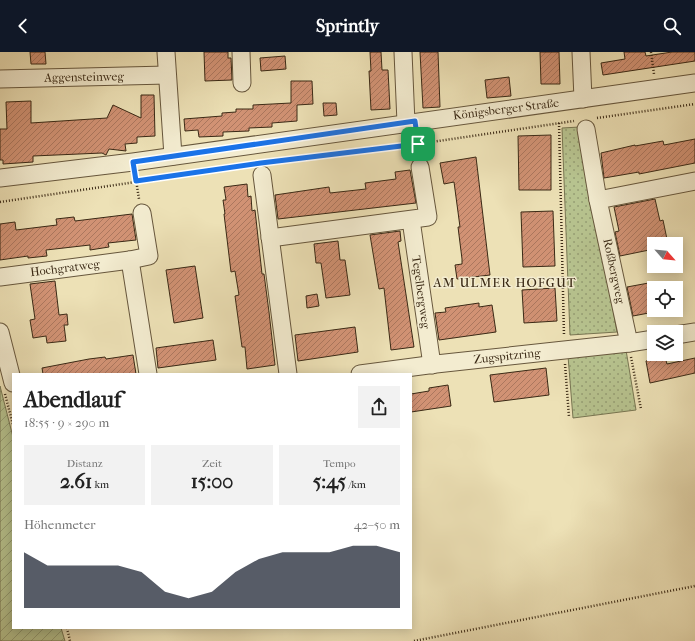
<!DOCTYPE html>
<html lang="de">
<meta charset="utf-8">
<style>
body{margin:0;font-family:"IM FELL French Canon",serif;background:#f2f2f2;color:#222;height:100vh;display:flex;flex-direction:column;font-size:15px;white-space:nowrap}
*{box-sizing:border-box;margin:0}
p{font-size:13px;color:#767676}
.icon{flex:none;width:22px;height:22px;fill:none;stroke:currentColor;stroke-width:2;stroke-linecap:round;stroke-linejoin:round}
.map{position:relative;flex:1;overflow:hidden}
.panel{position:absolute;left:12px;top:321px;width:400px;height:256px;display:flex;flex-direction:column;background:#fff;border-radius:0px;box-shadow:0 2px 10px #0003}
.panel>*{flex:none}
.needle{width:26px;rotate:117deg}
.controls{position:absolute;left:647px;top:185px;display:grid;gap:8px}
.controls a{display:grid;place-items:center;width:36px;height:36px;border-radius:0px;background:#fff;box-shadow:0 2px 10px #0003;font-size:20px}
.pin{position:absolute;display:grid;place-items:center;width:34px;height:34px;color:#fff;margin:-17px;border-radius:8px;box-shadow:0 2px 6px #0006}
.round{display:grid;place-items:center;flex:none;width:42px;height:42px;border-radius:0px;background:#f2f2f2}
.overview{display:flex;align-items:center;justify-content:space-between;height:68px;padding:0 12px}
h1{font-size:22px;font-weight:800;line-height:30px}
.metrics{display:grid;grid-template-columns:repeat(3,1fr);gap:6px;height:68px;padding:4px 12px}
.metrics div{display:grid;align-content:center;border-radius:0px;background:#f2f2f2;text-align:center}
.metrics b{font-size:20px;font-weight:800}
.metrics small{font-size:11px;font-weight:400}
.metrics p{font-size:11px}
.chart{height:112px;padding:8px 12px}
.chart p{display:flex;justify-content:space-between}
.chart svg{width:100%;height:72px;margin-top:4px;fill:#111827;opacity:.7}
header{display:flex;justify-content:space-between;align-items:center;height:52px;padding:0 12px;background:#111827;color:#fff;font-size:18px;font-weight:800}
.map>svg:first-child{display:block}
.park{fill:url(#park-dots);stroke:#787652}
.garden{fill:url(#garden-furrows);stroke:#787652}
.building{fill:url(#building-hatch);stroke:#3a2915}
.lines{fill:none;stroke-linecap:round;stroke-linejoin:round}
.minor-casing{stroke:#67573d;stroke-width:19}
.path{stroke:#3a2915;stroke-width:2.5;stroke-dasharray:1 2;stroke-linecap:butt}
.minor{stroke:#f3ecd0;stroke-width:17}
.route-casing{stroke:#fff;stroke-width:8}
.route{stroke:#1a73e8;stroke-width:5}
.labels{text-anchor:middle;stroke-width:3;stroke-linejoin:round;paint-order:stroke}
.street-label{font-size:12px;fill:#3a2915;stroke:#f3ecd0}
.neighbourhood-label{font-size:13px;letter-spacing:1px;fill:#3a2915;stroke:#f3ecd0}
</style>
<header><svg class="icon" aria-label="back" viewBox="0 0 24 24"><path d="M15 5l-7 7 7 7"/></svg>Sprintly<svg class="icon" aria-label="search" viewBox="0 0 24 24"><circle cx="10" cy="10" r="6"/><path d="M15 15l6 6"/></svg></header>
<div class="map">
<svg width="695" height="589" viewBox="0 0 695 589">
<defs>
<pattern id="park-dots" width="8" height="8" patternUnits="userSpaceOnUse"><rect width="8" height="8" fill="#b7c38f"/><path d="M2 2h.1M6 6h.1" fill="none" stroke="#969e74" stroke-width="1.8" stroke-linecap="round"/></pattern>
<pattern id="garden-furrows" width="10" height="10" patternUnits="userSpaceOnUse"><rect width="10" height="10" fill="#b7c38f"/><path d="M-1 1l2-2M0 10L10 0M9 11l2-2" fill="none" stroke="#969e74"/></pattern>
<pattern id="building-hatch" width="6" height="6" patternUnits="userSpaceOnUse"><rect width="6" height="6" fill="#d19274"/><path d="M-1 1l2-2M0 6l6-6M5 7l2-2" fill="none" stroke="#ab775e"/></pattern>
</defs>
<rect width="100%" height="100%" fill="#ede1b6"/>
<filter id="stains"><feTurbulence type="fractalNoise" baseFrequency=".005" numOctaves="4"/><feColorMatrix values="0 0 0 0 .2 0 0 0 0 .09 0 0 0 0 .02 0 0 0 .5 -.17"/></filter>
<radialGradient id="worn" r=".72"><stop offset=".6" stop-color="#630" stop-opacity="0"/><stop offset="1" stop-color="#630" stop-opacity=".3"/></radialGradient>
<g class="park">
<polygon points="580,75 617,280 570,283 562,76"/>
<polygon points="626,298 636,358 573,366 568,304"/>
</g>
<polygon class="garden" points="0,334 13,385 13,576 61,576 65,589 0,589"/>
<g class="building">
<polygon points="30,0 45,0 46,12 31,12"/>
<polygon points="204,0 228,0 228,6 231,6 232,28 205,29"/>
<polygon points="370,0 381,0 382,18 388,18 390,57 371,58 369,19 371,19"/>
<polygon points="420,0 438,0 440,55 423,56"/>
<polygon points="540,0 559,0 560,32 541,32"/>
<polygon points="624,0 645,0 646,4 672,0 695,0 695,9 603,23 601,11 625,7"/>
<polygon points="285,4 286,17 261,19 260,6"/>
<polygon points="509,25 511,44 487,46 485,28"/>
<polygon points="291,29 312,29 313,52 297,53 297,69 272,71 272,75 249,76 249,79 223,80 223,84 199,85 198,78 185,79 184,67 222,64 222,61 236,60 236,57 253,57 253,53 291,51"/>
<polygon points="141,43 154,43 155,84 137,85 137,91 125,92 126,99 109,97 106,103 102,101 33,104 33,110 3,112 3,108 0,108 0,77 7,77 6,50 31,49 31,71 107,66 113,53 141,66"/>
<polygon points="323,51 336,51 337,63 324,64"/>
<polygon points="551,83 551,138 519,138 518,84"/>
<polygon points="695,87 695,111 639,122 639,120 604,126 601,101 635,93 635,94 663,89 664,93"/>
<polygon points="476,105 490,223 457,227 455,213 462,212 462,207 458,175 460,175 454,130 444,132 440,111"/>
<polygon points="410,118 416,151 278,167 275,143 329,135 330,141 366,137 365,131 396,127 395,120"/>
<polygon points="247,132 248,145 251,144 252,159 255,158 262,222 264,222 269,260 275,313 247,317 245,295 242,295 235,244 239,243 235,219 231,220 224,162 225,162 223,148 226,148 224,135"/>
<polygon points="655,147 660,169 663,168 668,192 654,192 654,197 620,204 615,180 619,179 614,155"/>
<polygon points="553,159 555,214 523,215 521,160"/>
<polygon points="132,162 136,188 108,191 109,195 90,198 90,193 46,198 47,204 28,206 28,204 0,208 0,172 15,170 16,178 57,173 56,167 74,165 75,169"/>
<polygon points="400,179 401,189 398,190 414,295 391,298 384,236 379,237 370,183"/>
<polygon points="338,189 340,208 345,208 350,243 326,246 321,211 316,211 314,192"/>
<polygon points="195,214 203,266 174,271 166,218"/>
<polygon points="55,229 59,263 67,262 68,273 64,273 66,289 47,291 46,284 33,286 30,268 35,267 30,232"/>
<polygon points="654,230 654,260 633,264 627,235"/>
<polygon points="555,236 557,269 524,271 522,238"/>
<polygon points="317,242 319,254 307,256 306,244"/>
<polygon points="479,251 479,255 492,253 496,280 439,288 435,261 446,260 445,256"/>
<polygon points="355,275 358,300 298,309 295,283"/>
<polygon points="213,288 216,308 158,316 156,296"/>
<polygon points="133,303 136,322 43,322 42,316 89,307 105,305 106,307"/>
<polygon points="665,305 667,312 695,306 695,321 650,331 646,309"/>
<polygon points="546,316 549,343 494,350 490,323"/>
<polygon points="448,333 451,354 411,360 411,342 429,339 429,336"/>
</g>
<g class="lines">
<g class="minor-casing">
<g id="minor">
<polyline points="166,0 173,104"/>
<polyline points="241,0 242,31"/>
<polyline points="403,0 406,71"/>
<polyline points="581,0 583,47"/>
<polyline points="0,27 167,23"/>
<polyline points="586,77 598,148"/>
<polyline points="262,123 288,322"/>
<polyline points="0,126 133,110 695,31"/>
<polyline points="411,168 432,313"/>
<polyline points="270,186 428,165 420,115"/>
<polyline points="130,208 148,322"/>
<polyline points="0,225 130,208 149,204 142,161"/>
<polyline points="0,280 13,331"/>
<polyline points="676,283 695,280"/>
<polyline points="629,291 598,148 695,129"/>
<polyline points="360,322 436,312 629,291 654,287"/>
</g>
</g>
<g class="path">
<polyline points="651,0 654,22"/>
<polyline points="597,66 695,52"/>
<polyline points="559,71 564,283"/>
<polyline points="417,84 419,101"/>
<polyline points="270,110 418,92 574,69"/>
<polyline points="136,128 139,147"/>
<polyline points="0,150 251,113"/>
<polyline points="631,305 641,357"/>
<polyline points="565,312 569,365"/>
<polyline points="5,342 13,373"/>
<polyline points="67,576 70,589"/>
<polyline points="414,589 695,534"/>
</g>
<use href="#minor" class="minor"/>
</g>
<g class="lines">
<g class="route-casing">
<polygon id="route" points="415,69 418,92 261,111 136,129 133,110"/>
</g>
<use href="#route" class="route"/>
</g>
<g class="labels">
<g class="street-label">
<text transform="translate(84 25) rotate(-1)" y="4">Aggensteinweg</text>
<text transform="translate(506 57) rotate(-7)" y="4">Königsberger Straße</text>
<text transform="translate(65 216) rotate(-7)" y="4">Hochgratweg</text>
<text transform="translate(614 219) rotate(78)" y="4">Roßbergweg</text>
<text transform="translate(421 240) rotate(82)" y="4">Tegelbergweg</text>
<text transform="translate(507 304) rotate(-6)" y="4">Zugspitzring</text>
</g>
<g class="neighbourhood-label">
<text x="505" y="235">AM ULMER HOFGUT</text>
</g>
</g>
<rect width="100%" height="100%" filter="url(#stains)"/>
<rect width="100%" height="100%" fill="url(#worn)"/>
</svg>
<div class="controls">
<a><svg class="needle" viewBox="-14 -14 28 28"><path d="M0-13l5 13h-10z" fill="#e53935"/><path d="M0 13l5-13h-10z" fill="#767676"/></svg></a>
<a><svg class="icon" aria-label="locate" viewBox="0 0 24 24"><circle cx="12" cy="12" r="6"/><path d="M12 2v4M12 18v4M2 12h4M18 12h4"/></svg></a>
<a><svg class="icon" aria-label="layers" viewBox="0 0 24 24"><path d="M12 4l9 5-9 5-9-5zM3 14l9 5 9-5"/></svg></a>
</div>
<div class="pin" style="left:418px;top:92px;background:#1e9e55"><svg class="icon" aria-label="arrive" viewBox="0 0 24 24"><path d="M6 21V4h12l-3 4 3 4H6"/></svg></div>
<section class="panel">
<div class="overview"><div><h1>Abendlauf</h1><p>18:55 · 9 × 290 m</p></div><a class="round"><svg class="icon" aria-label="share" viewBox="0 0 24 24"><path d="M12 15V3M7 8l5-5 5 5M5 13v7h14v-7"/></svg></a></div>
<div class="metrics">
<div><p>Distanz</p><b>2.61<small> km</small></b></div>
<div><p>Zeit</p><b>15:00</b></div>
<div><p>Tempo</p><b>5:45<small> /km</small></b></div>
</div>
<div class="chart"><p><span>Höhenmeter</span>42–50 m</p>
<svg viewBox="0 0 160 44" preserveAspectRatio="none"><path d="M0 44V10L10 18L20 18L30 18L40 18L50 22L60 34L70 38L80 34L90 22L100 14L110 10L120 10L130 10L140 6L150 6L160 10V44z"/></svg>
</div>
</section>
</div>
